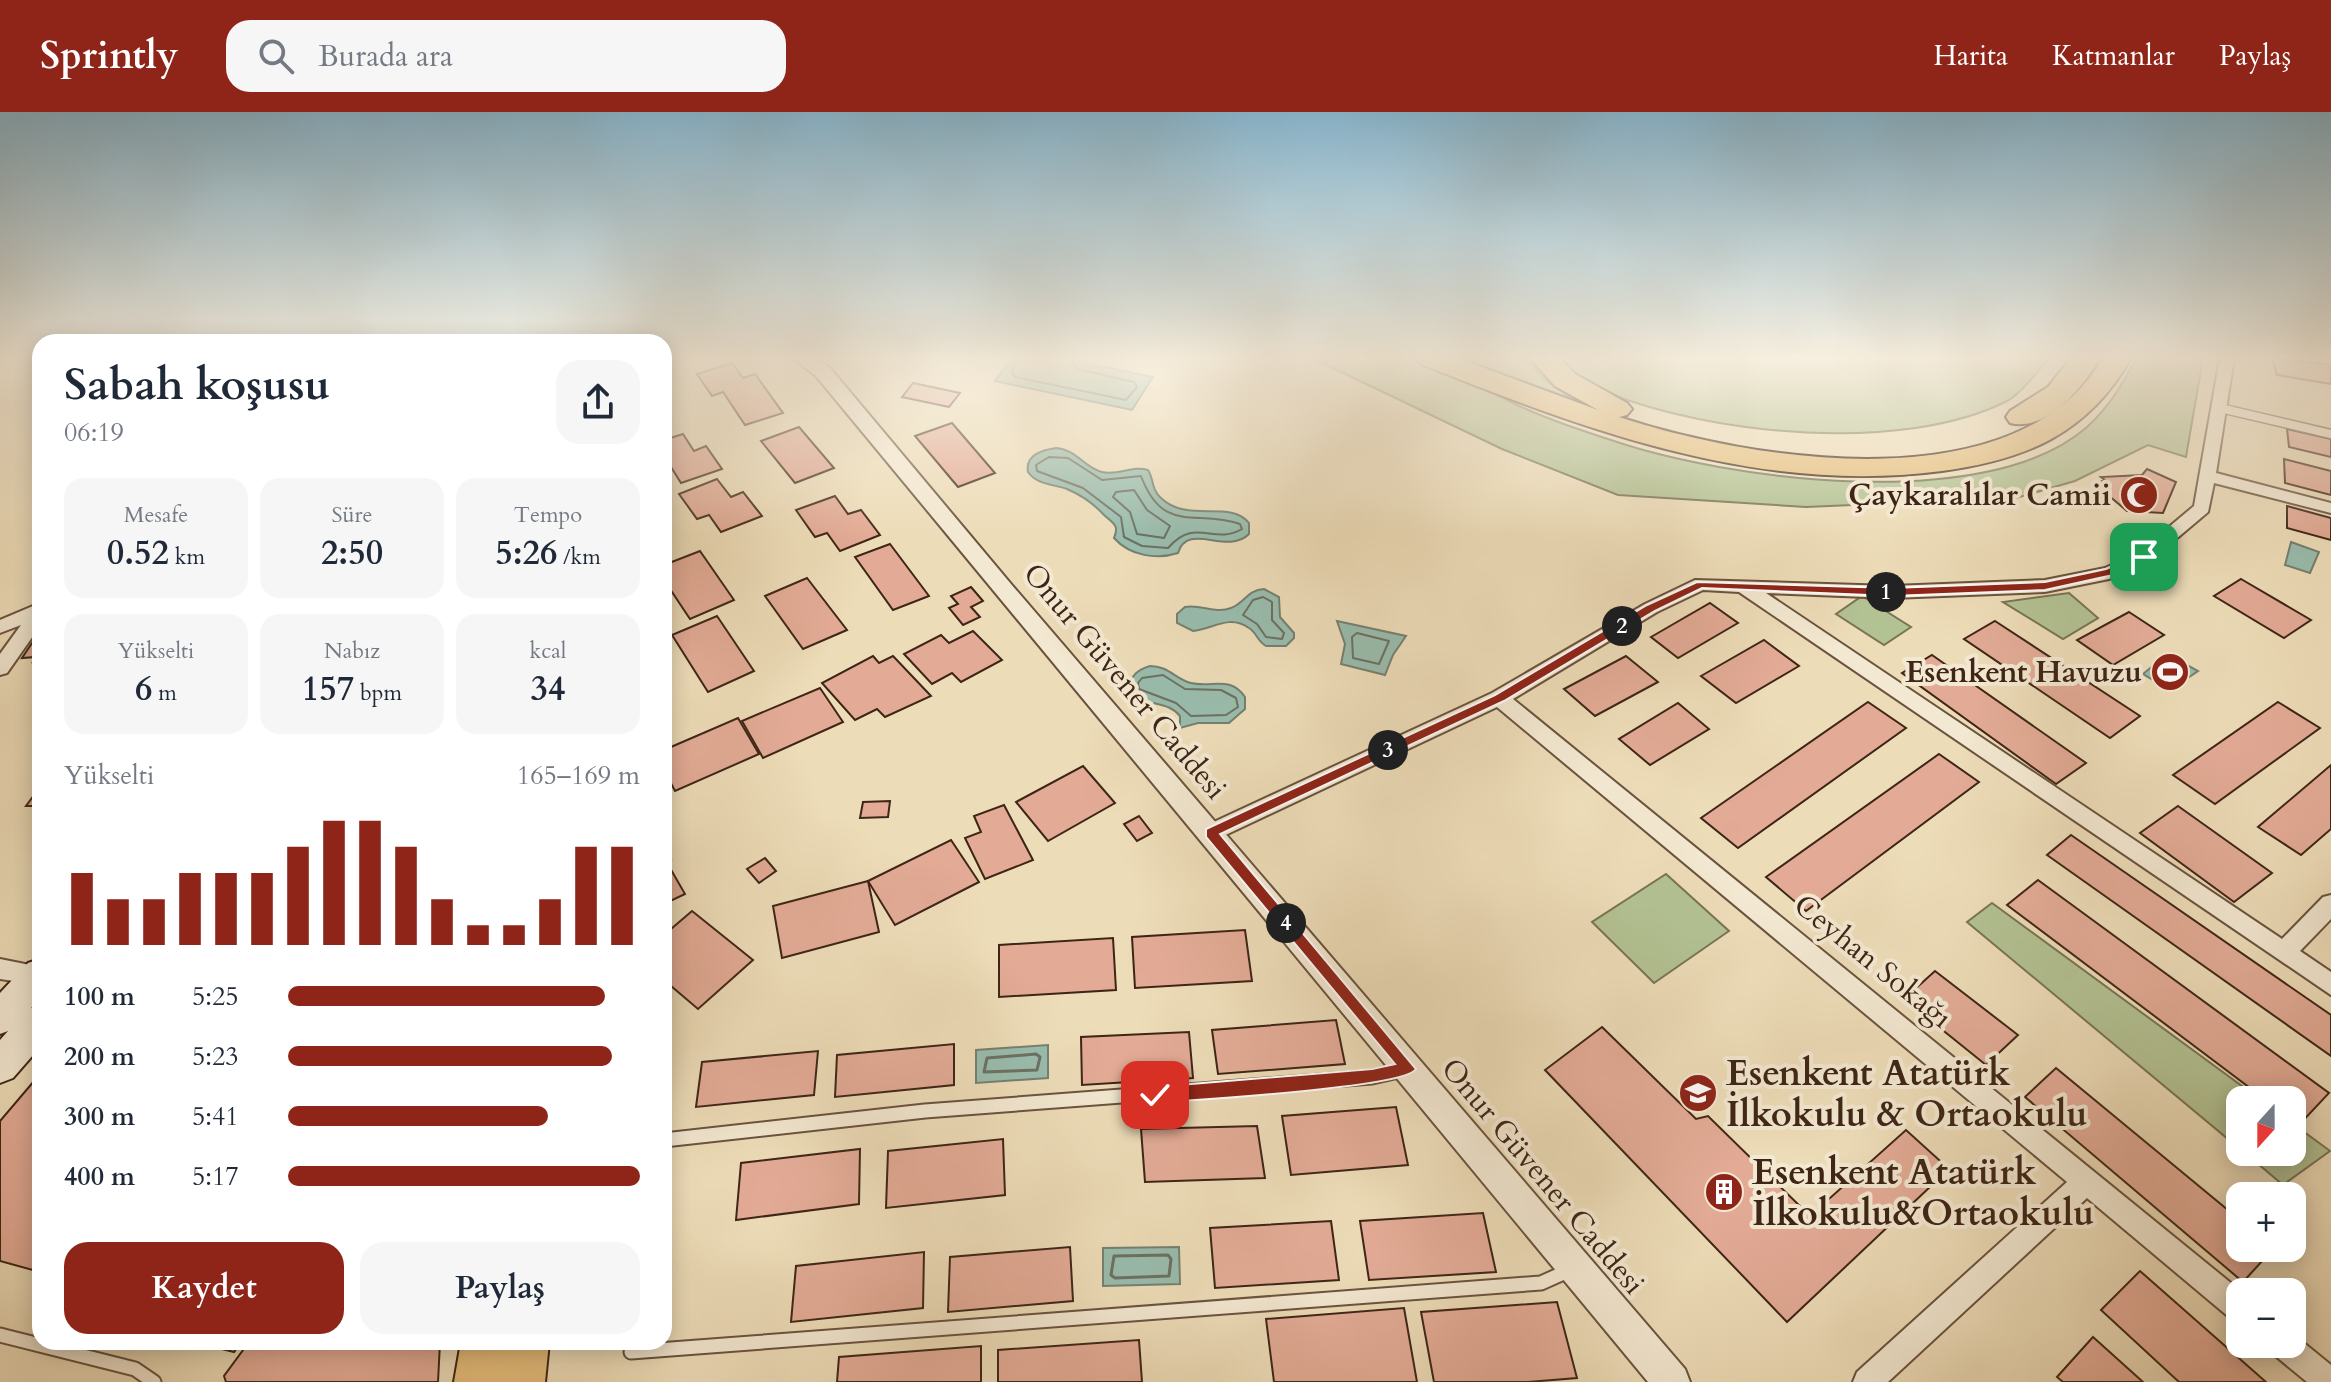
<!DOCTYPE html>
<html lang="tr">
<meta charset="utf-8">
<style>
body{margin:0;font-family:Cardo,serif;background:#f6f6f7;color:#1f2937;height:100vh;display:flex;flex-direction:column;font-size:30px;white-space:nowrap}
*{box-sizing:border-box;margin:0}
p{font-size:26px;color:#747a83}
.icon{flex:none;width:44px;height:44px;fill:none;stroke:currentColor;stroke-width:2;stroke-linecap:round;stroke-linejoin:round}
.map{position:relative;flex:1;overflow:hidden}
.drawer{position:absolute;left:32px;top:222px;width:640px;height:1016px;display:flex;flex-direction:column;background:#fff;border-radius:24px;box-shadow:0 4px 20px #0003}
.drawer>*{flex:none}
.needle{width:52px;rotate:201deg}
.tools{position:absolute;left:2226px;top:974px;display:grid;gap:16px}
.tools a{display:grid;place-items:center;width:80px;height:80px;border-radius:16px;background:#fff;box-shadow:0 4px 20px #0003;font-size:40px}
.pin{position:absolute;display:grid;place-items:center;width:68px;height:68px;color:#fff;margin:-34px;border-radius:16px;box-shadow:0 4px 12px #0006}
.km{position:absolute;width:40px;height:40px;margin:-20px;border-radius:50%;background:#222;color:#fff;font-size:22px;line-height:40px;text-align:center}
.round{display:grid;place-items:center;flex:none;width:84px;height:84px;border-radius:24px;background:#f6f6f7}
.head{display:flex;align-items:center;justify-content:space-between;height:136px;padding:0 32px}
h1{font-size:44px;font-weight:700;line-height:60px}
.metrics{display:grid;grid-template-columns:repeat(3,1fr);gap:12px;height:136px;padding:8px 32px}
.metrics div{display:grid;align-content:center;border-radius:20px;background:#f6f6f7;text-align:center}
.metrics b{font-size:34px;font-weight:700}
.metrics small{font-size:22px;font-weight:400}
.metrics p{font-size:22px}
.chart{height:224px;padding:16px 32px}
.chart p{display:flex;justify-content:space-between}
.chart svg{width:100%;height:144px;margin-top:8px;stroke:#8f2418;stroke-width:6}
.primary-button{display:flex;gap:16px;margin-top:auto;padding:16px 32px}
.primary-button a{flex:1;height:92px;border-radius:24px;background:#8f2418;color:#fff;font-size:32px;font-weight:700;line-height:92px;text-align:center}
.primary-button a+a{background:#f6f6f7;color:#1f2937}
ul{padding:0 32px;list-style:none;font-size:26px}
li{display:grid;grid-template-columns:128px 96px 1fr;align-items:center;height:60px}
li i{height:20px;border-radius:10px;background:#8f2418}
header{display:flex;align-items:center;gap:48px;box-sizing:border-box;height:112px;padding:0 40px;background:#8f2418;color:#fff}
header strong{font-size:38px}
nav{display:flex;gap:44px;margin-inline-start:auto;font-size:28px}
.search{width:560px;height:72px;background:#f6f6f7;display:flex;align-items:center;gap:20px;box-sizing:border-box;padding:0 28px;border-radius:24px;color:#747a83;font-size:30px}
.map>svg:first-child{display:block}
.green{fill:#b3c293;stroke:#787454;stroke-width:2}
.water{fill:#99bcad;stroke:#758071;stroke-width:2}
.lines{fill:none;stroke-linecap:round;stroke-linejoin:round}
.shore-far1{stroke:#6c7062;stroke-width:2}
.shore{stroke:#6c7062;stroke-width:3}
.building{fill:#e3ab96;stroke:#3e2516;stroke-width:2}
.service-far1-casing{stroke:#6a533e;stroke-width:11}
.service-casing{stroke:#6a533e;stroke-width:17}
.minor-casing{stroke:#6a533e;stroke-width:4}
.tertiary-casing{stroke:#6a533e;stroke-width:4}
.secondary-casing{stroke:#3e2516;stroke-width:4}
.primary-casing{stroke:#3e2516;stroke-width:4}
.motorway-casing{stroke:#3e2516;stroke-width:4}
.service-far1{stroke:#f3e8d1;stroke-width:8}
.service{stroke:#f3e8d1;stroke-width:13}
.minor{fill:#f3e8d1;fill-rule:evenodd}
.tertiary{fill:#f3e8d1;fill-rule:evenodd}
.secondary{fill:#f3e8d1;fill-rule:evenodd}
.primary{fill:#e6be7c;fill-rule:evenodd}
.motorway{fill:#e6be7c;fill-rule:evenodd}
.route{fill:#8f2418;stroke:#fff;stroke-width:2}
.labels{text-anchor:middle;stroke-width:8;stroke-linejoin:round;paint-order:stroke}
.poi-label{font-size:30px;font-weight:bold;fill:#3e2516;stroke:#f3e8d1;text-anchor:end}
.street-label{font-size:30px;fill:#3e2516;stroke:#f3e8d1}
.near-poi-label{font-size:36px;font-weight:bold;fill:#3e2516;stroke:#f3e8d1;text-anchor:start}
</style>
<header>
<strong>Sprintly</strong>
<div class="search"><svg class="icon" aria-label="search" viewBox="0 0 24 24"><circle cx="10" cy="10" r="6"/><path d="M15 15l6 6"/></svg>Burada ara</div>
<nav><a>Harita</a><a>Katmanlar</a><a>Paylaş</a></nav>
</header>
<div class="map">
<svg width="2331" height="1270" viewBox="0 0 2331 1270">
<rect width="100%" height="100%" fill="#eddcb8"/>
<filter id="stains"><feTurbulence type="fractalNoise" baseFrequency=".0025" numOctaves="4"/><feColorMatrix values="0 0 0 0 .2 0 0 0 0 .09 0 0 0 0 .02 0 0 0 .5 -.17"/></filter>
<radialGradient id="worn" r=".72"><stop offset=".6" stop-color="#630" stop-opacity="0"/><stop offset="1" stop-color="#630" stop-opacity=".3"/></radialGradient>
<g class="green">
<path d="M1312,246C1343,246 1379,241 1409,246C1450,253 1488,281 1526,297C1553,309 1583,319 1611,328C1728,368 1987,403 2087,315C2109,295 2123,272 2136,246H2203L2186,345L2148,333L2075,369L2016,386L1806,395L1618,383L1502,337Z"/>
<polygon points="1451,246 1526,246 1544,267 1576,290"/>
<path d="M1555,246H2050C2037,259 2022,281 2007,289C1903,342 1711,323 1606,280C1588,273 1571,257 1555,246Z"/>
<polygon points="2069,481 2098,506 2063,527 2003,490"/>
<polygon points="1862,484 1911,515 1884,533 1836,502"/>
<polygon points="1666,762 1729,819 1654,871 1592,810"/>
<polygon points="1992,791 2261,988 2240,988 2240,1037 1967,810"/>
<polygon points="2292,1011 2330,1039 2283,1073 2244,1040 2292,1040"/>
</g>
<g class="water">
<polygon points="1012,246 1061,246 1153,265 1132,298 995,269"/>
<path d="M1056,336C1078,338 1083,355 1102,360C1119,364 1132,353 1148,358C1154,367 1151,377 1161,386C1188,412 1230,387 1249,411V422C1227,444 1188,409 1178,441C1157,448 1130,444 1114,426C1120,412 1112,411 1103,402C1093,391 1081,383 1067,377C1053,372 1037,373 1028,360C1025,343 1042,338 1056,336Z"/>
<polygon points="2291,430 2319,440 2310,461 2285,453"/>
<path d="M1264,477L1279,485L1280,505L1294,521V526L1286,534H1266C1257,529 1257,521 1249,516C1229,502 1213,517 1193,519L1177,511V502L1185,495C1201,492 1215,502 1231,496C1245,491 1247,478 1264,477Z"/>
<polygon points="1337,509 1406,524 1393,543 1385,563 1341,552 1345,532"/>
<polygon points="2167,542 2198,559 2170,578 2143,562"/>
<path d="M1150,554C1169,554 1175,567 1191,571C1212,576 1230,563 1245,585V597L1229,611H1198L1180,616V604C1167,588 1148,595 1133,582C1126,567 1136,558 1150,554Z"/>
<polygon points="1048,933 1048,966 976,971 976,938"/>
<polygon points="1179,1135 1180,1172 1103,1174 1103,1136"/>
</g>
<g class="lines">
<g class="shore-far1">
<polyline points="1018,246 1012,260 1015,265 1126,288 1137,275 1134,270 1077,257 1071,246"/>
<path d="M1049,345L1068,346L1102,368L1141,364C1163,423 1196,397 1240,412L1242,417C1213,434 1196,404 1168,436L1142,434L1124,425L1121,405L1083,376L1037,359L1036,353Z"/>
<polygon points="1134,378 1147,398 1170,414 1164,426 1137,422 1130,400 1113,385 1116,380"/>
<polygon points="1263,485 1272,490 1272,508 1284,521 1282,527 1266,525 1257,512 1243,503 1253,488"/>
<polygon points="1357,521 1389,529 1379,552 1353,546 1352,525"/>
<polygon points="1163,563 1185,577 1221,578 1236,586 1238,595 1226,603 1191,604 1176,591 1139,577 1138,571 1142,566"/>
</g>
<g class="shore">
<polygon points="1036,942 1040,945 1037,958 984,960 987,946"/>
<polygon points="1168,1143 1171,1147 1169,1164 1115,1166 1111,1163 1114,1144"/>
</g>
</g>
<g class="building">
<polygon points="2272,246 2331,253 2331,272 2277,263"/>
<polygon points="732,251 743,266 755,262 783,301 745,313 723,280 712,284 697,262"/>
<polygon points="913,271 960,281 949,295 902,285"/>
<polygon points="952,311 995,361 958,375 915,324"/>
<polygon points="799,315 834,356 795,371 761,329"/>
<polygon points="2287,317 2331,327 2331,345 2289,335"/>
<polygon points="683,322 694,339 706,334 722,357 681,371 671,355 664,358 664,328"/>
<polygon points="2284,347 2331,359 2331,383 2285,371"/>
<polygon points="2147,357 2176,370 2163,401 2127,399 2095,372 2105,368 2101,365 2142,363"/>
<polygon points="717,367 731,385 743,380 762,404 721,420 709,403 697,407 679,382"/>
<polygon points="835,384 848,402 861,398 880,423 840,439 827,421 815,425 796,398"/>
<polygon points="2287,394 2331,406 2331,428 2287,416"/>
<polygon points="890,432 929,484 893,498 855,445"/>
<polygon points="700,439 734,488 690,507 664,468 664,453"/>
<polygon points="807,466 847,518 803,537 765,484"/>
<polygon points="2241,467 2311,508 2284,526 2214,484"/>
<polygon points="971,475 983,489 971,495 980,505 963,513 949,496 958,492 951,484"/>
<polygon points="1710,491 1738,511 1678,546 1651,525"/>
<polygon points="2129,500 2164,523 2113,553 2077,528"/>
<polygon points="717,504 754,559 708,580 672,523"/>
<polygon points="1995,509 2140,604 2110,626 1964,527"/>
<polygon points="40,519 40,549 33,550 36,545 22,546"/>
<polygon points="973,519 1002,548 961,570 952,561 932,572 904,542 941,523 949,531"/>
<polygon points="1764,528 1799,554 1736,591 1701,564"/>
<polygon points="1932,543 2086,651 2056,672 1902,561"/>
<polygon points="873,544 879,551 893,544 931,584 885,605 877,597 855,608 822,571"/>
<polygon points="1626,544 1658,570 1595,604 1564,577"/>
<polygon points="820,576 843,610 763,646 742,609"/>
<polygon points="1868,590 1906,616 1738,736 1701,706"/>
<polygon points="2278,590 2320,616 2215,692 2173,663"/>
<polygon points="1678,591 1709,617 1650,653 1619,627"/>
<polygon points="738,606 759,642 675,679 664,658 664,638"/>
<polygon points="1939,642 1979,670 1806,799 1766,765"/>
<polygon points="2331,653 2331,717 2301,743 2258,715"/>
<polygon points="1083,654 1115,691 1048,729 1016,690"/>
<polygon points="40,675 40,702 34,702 40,694 26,694"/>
<polygon points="890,689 888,705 860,706 863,690"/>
<polygon points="1004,693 1033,748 985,767 965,726 981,720 974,704"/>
<polygon points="2178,694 2272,761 2234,790 2140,721"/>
<polygon points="1139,704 1152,721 1137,729 1124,712"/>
<polygon points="2071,723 2331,903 2331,944 2047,743"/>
<polygon points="951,728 979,770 895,813 868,769"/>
<polygon points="664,734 671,747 666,749 685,782 664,792"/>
<polygon points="765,746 776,759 759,771 747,757"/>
<polygon points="2038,768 2329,981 2299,1013 2292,1008 2292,988 2266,988 2007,793"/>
<polygon points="868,769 879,820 782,846 773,794"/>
<polygon points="692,799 753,848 698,897 664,868 664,823"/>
<polygon points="1245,818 1252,869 1135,876 1132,825"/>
<polygon points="1113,826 1116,878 999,885 999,833"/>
<polygon points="1935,859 2018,923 1986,953 1904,887"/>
<polygon points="1336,908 1345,952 1218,962 1212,918"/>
<polygon points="1602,915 1696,1007 1708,1004 1810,1104 1906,1018 1949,1057 1787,1210 1545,958"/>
<polygon points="1189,920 1193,966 1082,973 1081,925"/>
<polygon points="954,932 954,973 835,985 837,943"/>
<polygon points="818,939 814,983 696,995 702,950"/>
<polygon points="2056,956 2240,1108 2240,1136 2274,1136 2243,1170 2025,985"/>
<polygon points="40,962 40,1160 0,1149 0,1009"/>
<polygon points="1396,995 1408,1053 1291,1063 1282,1004"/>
<polygon points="1257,1014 1265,1066 1145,1070 1141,1017"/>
<polygon points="1003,1027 1005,1083 886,1096 888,1039"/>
<polygon points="860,1037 859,1092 736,1108 741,1051"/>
<polygon points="1483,1101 1496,1160 1369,1168 1360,1109"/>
<polygon points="1331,1109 1339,1168 1215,1176 1210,1116"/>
<polygon points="1070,1135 1073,1189 948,1200 950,1145"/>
<polygon points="924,1140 923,1196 791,1210 796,1154"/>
<polygon points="2140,1159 2266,1270 2179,1270 2101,1198"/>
<polygon points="1557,1190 1577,1266 1528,1270 1434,1270 1421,1200"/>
<polygon points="1404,1196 1417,1270 1274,1270 1266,1207"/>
<polygon points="2093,1225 2143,1270 2063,1270 2057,1265"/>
<polygon points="1139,1228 1142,1270 998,1270 998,1238"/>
<polygon points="195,1230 241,1230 234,1240"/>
<polygon points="249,1230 440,1230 438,1270 226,1270 224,1264"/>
<polygon points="981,1234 981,1270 837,1270 839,1245"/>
</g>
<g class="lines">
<g class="service-far1-casing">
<polyline id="service-far1" points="2220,296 2331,322"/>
</g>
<g class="service-casing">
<g id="service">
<polyline points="664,1028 925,999 1372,965 1403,958"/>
<polyline points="0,1223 135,1257 154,1270"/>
<polyline points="631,1240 1541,1171 1570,1158"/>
</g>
</g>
<g class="minor-casing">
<g id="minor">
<polygon points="2220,246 2234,246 2216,361 2331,391 2331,401 2214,371 2208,400 2150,449 2109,467 2045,480 1892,486 1766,481 2282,827 2323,785 2331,783 2331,807 2300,839 2331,860 2331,883 1739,480 1703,478 1657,500 1513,587 2242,1180 2240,1210 2230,1206 2087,1086 1888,1270 1853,1270 1857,1260 2067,1070 1497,595 1217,727 1210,730 1203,727 1199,721 1203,715 1492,581 1645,492 1695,468 1892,474 2045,468 2105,456 2138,441 2194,394"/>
<polygon points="40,491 40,514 7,561 0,563 0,542 21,513 0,521 0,508"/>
<polygon points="0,847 40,855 40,873 0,867"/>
<polygon points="2293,1222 2331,1253 2331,1270 2307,1270 2273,1242 2269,1232 2292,1232"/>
</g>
</g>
<g class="tertiary-casing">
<polygon id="tertiary" points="793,246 816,246 830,256 1011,472 1685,1257 1690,1270 1648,1270 816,264"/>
</g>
<g class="secondary-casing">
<polygon id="secondary" points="40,847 40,886 31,896 40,893 40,935 13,966 0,971 0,928 8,919 0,922 0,881 28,851"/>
</g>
<g class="primary-casing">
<polygon id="primary" points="461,1230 549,1230 545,1270 454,1270"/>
</g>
<g class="motorway-casing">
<g id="motorway">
<path d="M1417,246H1457L1598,298L1555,274L1530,246H1560L1575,262L1627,291L1632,297L1627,303L1619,305C1753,349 2018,392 2103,246H2131C2088,322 2025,348 1942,359C1760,383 1588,319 1421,252Z"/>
<path d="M2071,246H2099C2084,275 2047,320 2010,311L2006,305L2010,299L2048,275Z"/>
</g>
</g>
<use href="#service-far1" class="service-far1"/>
<use href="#service" class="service"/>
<use href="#minor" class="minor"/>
<use href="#tertiary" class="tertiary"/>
<use href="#secondary" class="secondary"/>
<use href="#primary" class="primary"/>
<use href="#motorway" class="motorway"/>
</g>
<linearGradient id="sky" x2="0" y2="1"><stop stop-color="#88b7d0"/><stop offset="0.58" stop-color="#f7efdf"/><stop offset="1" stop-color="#f7efdf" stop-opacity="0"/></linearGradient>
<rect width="2331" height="424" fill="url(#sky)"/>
<path class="route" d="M2144,441L2150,445L2148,447L2113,463L2045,478L1892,484L1702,476L1655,499L1504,589L1220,722L1416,957C1406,976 1190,988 1155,991L1150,988L1147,983L1155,975L1372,957L1395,952L1206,725V717L1495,583L1647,493L1697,470L1892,476L2045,470L2106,457Z"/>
<defs>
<g id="mosque-disc" transform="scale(2)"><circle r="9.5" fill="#8f2418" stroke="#f3e8d1"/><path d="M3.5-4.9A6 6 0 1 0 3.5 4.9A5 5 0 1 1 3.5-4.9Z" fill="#fff"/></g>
<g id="stadium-disc" transform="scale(2)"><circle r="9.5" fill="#8f2418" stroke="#f3e8d1"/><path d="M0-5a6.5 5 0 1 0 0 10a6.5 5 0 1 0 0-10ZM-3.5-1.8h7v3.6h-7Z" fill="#fff"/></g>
<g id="school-disc" transform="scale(2)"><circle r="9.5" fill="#8f2418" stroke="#f3e8d1"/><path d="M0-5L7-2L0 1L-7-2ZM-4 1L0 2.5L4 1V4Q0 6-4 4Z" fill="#fff"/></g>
<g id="building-disc" transform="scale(2)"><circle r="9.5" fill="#8f2418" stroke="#f3e8d1"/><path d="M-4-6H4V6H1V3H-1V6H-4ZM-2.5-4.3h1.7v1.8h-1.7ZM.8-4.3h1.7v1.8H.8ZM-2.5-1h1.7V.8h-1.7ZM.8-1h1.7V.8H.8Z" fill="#fff"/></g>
</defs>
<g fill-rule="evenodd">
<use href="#mosque-disc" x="2139" y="383"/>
<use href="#stadium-disc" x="2170" y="560"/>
<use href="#school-disc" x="1698" y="981"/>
<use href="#building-disc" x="1724" y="1080"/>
</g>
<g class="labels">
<g class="poi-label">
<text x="2111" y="393">Çaykaralılar Camii</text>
<text x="2142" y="570">Esenkent Havuzu</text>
</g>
<g class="street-label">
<text transform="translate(1125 569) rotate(50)" y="10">Onur Güvener Caddesi</text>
<text transform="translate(1873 849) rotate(39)" y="10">Ceyhan Sokağı</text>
<text transform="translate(1543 1064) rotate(50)" y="10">Onur Güvener Caddesi</text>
</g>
<g class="near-poi-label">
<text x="1726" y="973">Esenkent Atatürk<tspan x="1726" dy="41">İlkokulu &amp; Ortaokulu</tspan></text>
<text x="1752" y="1072">Esenkent Atatürk<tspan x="1752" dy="41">İlkokulu&amp;Ortaokulu</tspan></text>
</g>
</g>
<rect width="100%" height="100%" filter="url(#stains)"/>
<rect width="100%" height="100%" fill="url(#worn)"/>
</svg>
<div class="tools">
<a><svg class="needle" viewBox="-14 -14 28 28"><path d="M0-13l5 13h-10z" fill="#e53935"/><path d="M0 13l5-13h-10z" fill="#747a83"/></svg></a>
<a>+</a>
<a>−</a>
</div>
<div class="pin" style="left:2144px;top:445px;background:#1e9e55"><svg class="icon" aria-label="arrive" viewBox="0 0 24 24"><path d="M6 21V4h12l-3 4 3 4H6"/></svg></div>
<div class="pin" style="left:1155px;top:983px;background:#d93025"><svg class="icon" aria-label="check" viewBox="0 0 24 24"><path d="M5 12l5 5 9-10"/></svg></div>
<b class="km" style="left:1886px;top:480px">1</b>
<b class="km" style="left:1622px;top:514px">2</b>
<b class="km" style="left:1388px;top:638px">3</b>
<b class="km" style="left:1286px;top:811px">4</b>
<section class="drawer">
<div class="head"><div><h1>Sabah koşusu</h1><p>06:19</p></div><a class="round"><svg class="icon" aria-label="share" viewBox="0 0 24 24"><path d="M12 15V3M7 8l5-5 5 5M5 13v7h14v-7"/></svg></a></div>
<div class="metrics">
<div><p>Mesafe</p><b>0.52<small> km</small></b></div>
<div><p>Süre</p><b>2:50</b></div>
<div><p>Tempo</p><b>5:26<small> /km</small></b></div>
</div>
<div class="metrics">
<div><p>Yükselti</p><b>6<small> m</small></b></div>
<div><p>Nabız</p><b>157<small> bpm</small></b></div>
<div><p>kcal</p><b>34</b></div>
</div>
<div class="chart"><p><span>Yükselti</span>165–169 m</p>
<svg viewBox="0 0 160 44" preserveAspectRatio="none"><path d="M5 44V22M15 44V30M25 44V30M35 44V22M45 44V22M55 44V22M65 44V14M75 44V6M85 44V6M95 44V14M105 44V30M115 44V38M125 44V38M135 44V30M145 44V14M155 44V14"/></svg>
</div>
<ul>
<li><b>100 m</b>5:25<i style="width:90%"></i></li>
<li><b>200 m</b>5:23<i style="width:92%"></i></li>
<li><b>300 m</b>5:41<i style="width:74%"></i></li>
<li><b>400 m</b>5:17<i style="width:100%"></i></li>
</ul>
<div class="primary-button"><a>Kaydet</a><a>Paylaş</a></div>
</section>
</div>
